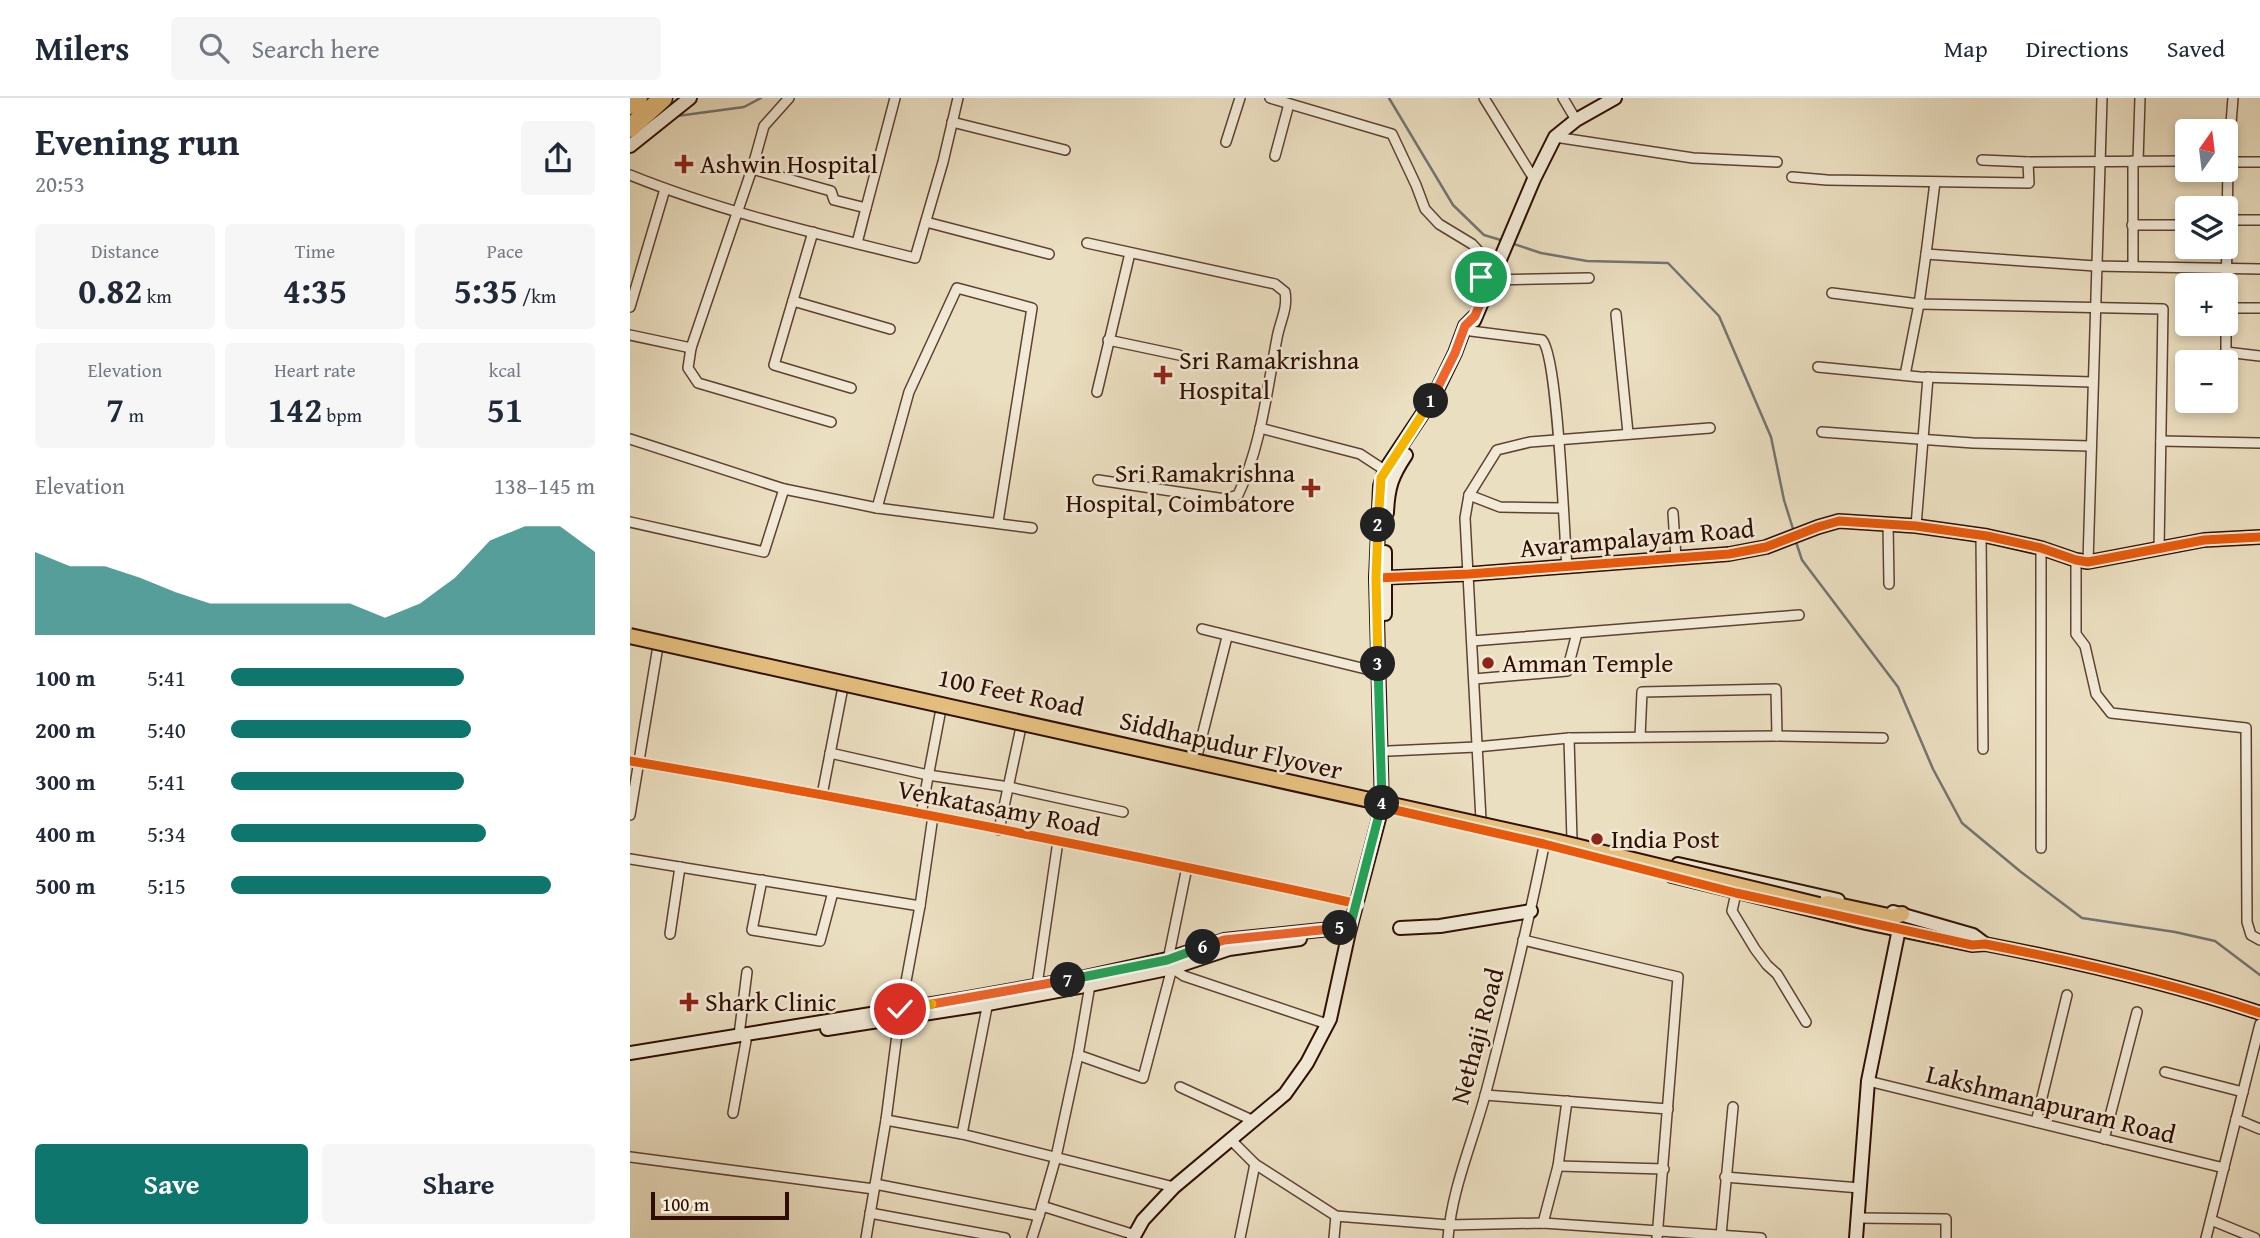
<!DOCTYPE html>
<meta charset="utf-8">
<style>
body{margin:0;font-family:"Gentium Book Plus",serif;background:#f6f6f7;color:#1f2937;height:100vh;display:flex;flex-direction:column;font-size:26px;white-space:nowrap}
*{box-sizing:border-box;margin:0}
p{font-size:23px;color:#747a83}
.icon{flex:none;width:38px;height:38px;fill:none;stroke:currentColor;stroke-width:2;stroke-linecap:round;stroke-linejoin:round}
.map{position:relative;flex:1;overflow:hidden}
.sheet{display:flex;flex-direction:column;background:#fff;width:630px}
.sheet>*{flex:none}
.needle{width:46px;rotate:14deg}
.tools{position:absolute;left:1545px;top:21px;display:grid;gap:14px}
.tools a{display:grid;place-items:center;width:63px;height:63px;border-radius:7px;background:#fff;box-shadow:0 4px 10px #0003;font-size:35px}
.scale{position:absolute;left:21px;bottom:18px;width:138px;box-sizing:border-box;padding-left:7px;border:4px solid #2f0e01;border-top:0;font-size:19px;line-height:24px;white-space:nowrap;color:#2f0e01;-webkit-text-stroke:5px #f2ead7;paint-order:stroke}
.pin{position:absolute;display:grid;place-items:center;width:60px;height:60px;color:#fff;margin:-30px;border:4px solid #fff;border-radius:50%;box-shadow:0 2px 7px #0007}
.km{position:absolute;width:35px;height:35px;margin:-18px;border-radius:50%;background:#222;color:#fff;font-size:19px;line-height:35px;text-align:center}
.round{display:grid;place-items:center;flex:none;width:74px;height:74px;border-radius:7px;background:#f6f6f7}
.overview{display:flex;align-items:center;justify-content:space-between;height:119px;padding:0 35px}
h1{font-size:38px;font-weight:800;line-height:52px}
.metrics{display:grid;grid-template-columns:repeat(3,1fr);gap:10px;height:119px;padding:7px 35px}
.metrics div{display:grid;align-content:center;border-radius:7px;background:#f6f6f7;text-align:center}
.metrics b{font-size:35px;font-weight:800}
.metrics small{font-size:19px;font-weight:400}
.metrics p{font-size:19px}
.chart{height:196px;padding:14px 35px}
.chart p{display:flex;justify-content:space-between}
.chart svg{width:100%;height:126px;margin-top:7px;fill:#0f766e;opacity:.7}
.cta{display:flex;gap:14px;margin-top:auto;padding:14px 35px}
.cta a{flex:1;height:80px;border-radius:7px;background:#0f766e;color:#fff;font-size:28px;font-weight:800;line-height:80px;text-align:center}
.cta a+a{background:#f6f6f7;color:#1f2937}
ul{padding:0 35px;list-style:none;font-size:23px}
li{display:grid;grid-template-columns:112px 84px 1fr;align-items:center;height:52px}
li i{height:18px;border-radius:9px;background:#0f766e}
header{display:flex;align-items:center;gap:42px;box-sizing:border-box;height:98px;padding:0 35px;background:#fff;border-bottom:2px solid #e0e1e3}
header strong{font-size:33px}
nav{display:flex;gap:38px;margin-inline-start:auto;font-size:24px}
.search{width:490px;height:63px;background:#f6f6f7;display:flex;align-items:center;gap:18px;box-sizing:border-box;padding:0 24px;border-radius:7px;color:#747a83;font-size:26px}
main{display:flex;flex:1;min-height:0}
.map>svg:first-child{display:block}
.lines{fill:none;stroke-linecap:round;stroke-linejoin:round}
.stream{stroke:#727572;stroke-width:2.5}
.street-casing{stroke:#5e4231;stroke-width:12}
.secondary-casing{stroke:#2f0e01;stroke-width:16}
.primary-casing{stroke:#2f0e01;stroke-width:18}
.highway-casing{stroke:#2f0e01;stroke-width:21}
.street{stroke:#f2ead7;stroke-width:9}
.secondary{stroke:#f2ead7;stroke-width:12}
.primary{stroke:#e6c080;stroke-width:14}
.highway{stroke:#e6c080;stroke-width:18}
.primary-bridge-casing{stroke:#2f0e01;stroke-width:18;stroke-linecap:butt}
.primary-bridge{stroke:#e6c080;stroke-width:14}
.cycleway-casing{stroke:#f2ead7;stroke-width:13}
.cycleway{stroke:#e8590c;stroke-width:9}
.split-1-casing{stroke:#fff;stroke-width:14}
.split-2-casing{stroke:#fff;stroke-width:14}
.split-3-casing{stroke:#fff;stroke-width:14}
.split-4-casing{stroke:#fff;stroke-width:14}
.split-5-casing{stroke:#fff;stroke-width:14}
.split-6-casing{stroke:#fff;stroke-width:14}
.split-7-casing{stroke:#fff;stroke-width:14}
.split-8-casing{stroke:#fff;stroke-width:14}
.split-9-casing{stroke:#fff;stroke-width:14}
.split-1{stroke:#f0652b;stroke-width:9}
.split-2{stroke:#f5b400;stroke-width:9}
.split-3{stroke:#f5b400;stroke-width:9}
.split-4{stroke:#22a559;stroke-width:9}
.split-5{stroke:#22a559;stroke-width:9}
.split-6{stroke:#f0652b;stroke-width:9}
.split-7{stroke:#22a559;stroke-width:9}
.split-8{stroke:#f0652b;stroke-width:9}
.split-9{stroke:#f5b400;stroke-width:9}
.poi-dot{fill:#8f2418;stroke:#f2ead7;stroke-width:2.5}
.labels{text-anchor:middle;stroke-width:5;stroke-linejoin:round;paint-order:stroke}
.poi-label{font-size:26px;fill:#2f0e01;stroke:#f2ead7;text-anchor:start}
.street-label{font-size:26px;fill:#2f0e01;stroke:#f2ead7}
</style>
<header>
<strong>Milers</strong>
<div class="search"><svg class="icon" aria-label="search" viewBox="0 0 24 24"><circle cx="10" cy="10" r="6"/><path d="M15 15l6 6"/></svg>Search here</div>
<nav><a>Map</a><a>Directions</a><a>Saved</a></nav>
</header>
<main>
<section class="sheet">
<div class="overview"><div><h1>Evening run</h1><p>20:53</p></div><a class="round"><svg class="icon" aria-label="share" viewBox="0 0 24 24"><path d="M12 15V3M7 8l5-5 5 5M5 13v7h14v-7"/></svg></a></div>
<div class="metrics">
<div><p>Distance</p><b>0.82<small> km</small></b></div>
<div><p>Time</p><b>4:35</b></div>
<div><p>Pace</p><b>5:35<small> /km</small></b></div>
</div>
<div class="metrics">
<div><p>Elevation</p><b>7<small> m</small></b></div>
<div><p>Heart rate</p><b>142<small> bpm</small></b></div>
<div><p>kcal</p><b>51</b></div>
</div>
<div class="chart"><p><span>Elevation</span>138–145 m</p>
<svg viewBox="0 0 160 44" preserveAspectRatio="none"><path d="M0 44V15L10 20L20 20L30 24L40 29L50 33L60 33L70 33L80 33L90 33L100 38L110 33L120 24L130 11L140 6L150 6L160 15V44z"/></svg>
</div>
<ul>
<li><b>100 m</b>5:41<i style="width:64%"></i></li>
<li><b>200 m</b>5:40<i style="width:66%"></i></li>
<li><b>300 m</b>5:41<i style="width:64%"></i></li>
<li><b>400 m</b>5:34<i style="width:70%"></i></li>
<li><b>500 m</b>5:15<i style="width:88%"></i></li>
</ul>
<div class="cta"><a>Save</a><a>Share</a></div>
</section>
<div class="map">
<svg width="1630" height="1140" viewBox="0 0 1630 1140">
<rect width="100%" height="100%" fill="#ebdfc1"/>
<filter id="stains"><feTurbulence type="fractalNoise" baseFrequency=".00286" numOctaves="4"/><feColorMatrix values="0 0 0 0 .2 0 0 0 0 .09 0 0 0 0 .02 0 0 0 .5 -.17"/></filter>
<radialGradient id="worn" r=".72"><stop offset=".6" stop-color="#630" stop-opacity="0"/><stop offset="1" stop-color="#630" stop-opacity=".3"/></radialGradient>
<g class="lines">
<g class="stream">
<polyline points="759,0 823,107 854,137 874,143"/>
<polyline points="47,18 114,9 131,0"/>
<polyline points="881,145 911,155 957,163 1038,165 1089,218 1141,339 1154,402 1164,434"/>
<polyline points="1166,444 1172,462 1268,589 1303,671 1332,725 1391,774 1452,820 1545,834 1585,843 1630,877"/>
</g>
<g class="street-casing">
<g id="street">
<polyline points="159,0 134,28 122,71 201,93 204,102 236,110 265,0"/>
<polyline points="640,0 762,36 786,87 795,111 809,126 842,146 855,160 851,179 856,191"/>
<polyline points="854,0 904,81"/>
<polyline points="933,0 946,22"/>
<polyline points="322,24 435,52"/>
<polyline points="925,39 1063,60 1147,64"/>
<polyline points="596,44 610,0"/>
<polyline points="645,58 659,6"/>
<polyline points="1352,62 1398,64"/>
<polyline points="1508,63 1510,0"/>
<polyline points="1596,64 1630,64"/>
<polyline points="122,71 61,250 58,270 68,285 201,324"/>
<path d="M0,77C91,114 189,136 285,160L313,64L328,0"/>
<polyline points="1162,79 1197,82 1399,85 1398,64 1558,63"/>
<polyline points="1305,84 1296,156 1465,168 1630,171"/>
<polyline points="1598,122 1630,122"/>
<polyline points="296,124 419,156"/>
<polyline points="1502,127 1558,127"/>
<polyline points="183,134 144,267 221,290"/>
<polyline points="227,145 236,110"/>
<path d="M457,145L645,186L655,194C658,211 650,223 647,240C637,292 631,349 608,397L595,401L468,382"/>
<polyline points="1503,168 1503,63"/>
<polyline points="860,182 959,180"/>
<polyline points="1202,195 1289,206 1533,211 1529,451"/>
<polyline points="163,203 260,231"/>
<polyline points="0,209 35,91"/>
<polyline points="1596,210 1598,64 1603,0"/>
<polyline points="1596,210 1630,210"/>
<polyline points="986,216 998,335"/>
<polyline points="1596,226 1596,254 1630,258"/>
<path d="M841,233L912,242C928,257 934,435 937,469"/>
<polyline points="0,237 61,250"/>
<polyline points="478,242 549,257"/>
<polyline points="1188,269 1290,279 1462,284"/>
<polyline points="1275,277 1289,206 1296,156"/>
<polyline points="467,294 500,155"/>
<polyline points="630,330 730,356 759,375"/>
<polyline points="1192,334 1343,345 1460,348"/>
<polyline points="0,341 154,391 247,410 402,430"/>
<polyline points="1531,343 1630,345"/>
<polyline points="839,397 870,409 932,410"/>
<polyline points="247,410 279,294 327,190 402,210 368,424"/>
<polyline points="1043,415 1046,460"/>
<polyline points="0,424 134,454 154,391"/>
<polyline points="1258,426 1259,486"/>
<polyline points="1286,428 1298,279"/>
<polyline points="1351,437 1353,651"/>
<polyline points="1446,462 1446,536 1455,548 1466,596 1481,615 1616,630 1617,824 1621,837 1630,842"/>
<polyline points="1458,464 1472,0"/>
<polyline points="572,531 748,574"/>
<polyline points="842,543 1169,517"/>
<polyline points="844,581 937,573 947,535"/>
<polyline points="1010,639 1012,594 1146,591 1147,638"/>
<polyline points="939,640 942,742"/>
<polyline points="759,653 846,649 939,640 1147,638 1253,640"/>
<polyline points="200,655 298,677 379,689 493,714"/>
<polyline points="567,658 597,539"/>
<path d="M0,663C244,704 486,753 728,806"/>
<polyline points="192,697 213,589"/>
<polyline points="291,716 311,611"/>
<polyline points="0,717 29,542"/>
<polyline points="851,722 835,420 839,397 867,352 900,344 1080,330"/>
<polyline points="369,732 391,629"/>
<polyline points="1411,750 1411,450"/>
<polyline points="0,761 290,808"/>
<polyline points="132,782 122,832 190,843 203,794"/>
<polyline points="1106,795 1102,813 1125,851 1137,867 1147,876 1176,924"/>
<polyline points="40,836 50,769"/>
<polyline points="893,842 1048,879 1027,1140"/>
<polyline points="538,862 557,769"/>
<polyline points="407,887 428,743"/>
<polyline points="460,887 448,957 513,980 542,870 554,878 697,926"/>
<polyline points="109,937 117,874"/>
<polyline points="1535,974 1613,994"/>
<polyline points="1238,983 1594,1070"/>
<polyline points="550,989 624,1023"/>
<polyline points="855,997 1038,1011"/>
<polyline points="103,1015 116,943"/>
<polyline points="1606,1021 1630,1031"/>
<polyline points="256,1022 332,1036 544,1089"/>
<polyline points="1406,1024 1437,897"/>
<polyline points="332,1036 358,904"/>
<polyline points="1474,1041 1507,914"/>
<polyline points="601,1042 625,1066 706,1118 819,1127 913,1125 1131,1140"/>
<polyline points="0,1059 244,1091"/>
<polyline points="928,1068 1034,1071"/>
<polyline points="1095,1079 1230,1090"/>
<polyline points="245,1086 409,1118 412,1108 505,1137"/>
<polyline points="412,1108 426,1059 448,957"/>
<polyline points="240,1115 375,1140"/>
<polyline points="1228,1120 1316,1121 1316,1140"/>
<polyline points="1581,1122 1625,1140"/>
<polyline points="913,1125 928,1068 937,1003"/>
<polyline points="1091,1137 1103,1009"/>
<polyline points="236,1140 256,1022 269,921 290,808 303,718"/>
<polyline points="402,1140 409,1118"/>
<polyline points="610,1140 625,1066"/>
<polyline points="704,1140 706,1118"/>
<path d="M818,1140C822,1090 843,1043 856,994C878,909 899,824 916,738"/>
<polyline points="1576,1140 1630,926"/>
</g>
</g>
<g class="secondary-casing">
<g id="secondary">
<polyline points="0,48 60,0"/>
<polyline points="844,223 904,81 925,39 946,22 985,0"/>
<path d="M757,415C758,389 762,378 776,357"/>
<polyline points="746,480 839,476 1099,456 1136,449 1188,429 1209,423 1286,428 1357,438 1411,450 1446,462 1458,464 1574,442 1630,439"/>
<polyline points="755,516 755,454"/>
<polyline points="1048,766 1208,802"/>
<path d="M1042,778L1236,825L1342,847L1355,846C1448,864 1540,885 1630,915"/>
<polyline points="1263,814 1343,837 1355,846"/>
<polyline points="770,830 810,828 901,813"/>
<polyline points="197,931 358,906 460,887 542,870 599,851 670,841"/>
<polyline points="0,955 333,901 455,879 537,861 594,842 720,829"/>
<polyline points="503,1140 513,1122 544,1089 655,996 677,965 700,921 719,834 752,709 746,480 750,388 755,372 803,300 825,255 835,228 845,218"/>
<polyline points="1226,1140 1238,983 1269,831"/>
</g>
</g>
<g class="primary-casing">
<polyline id="primary" points="1189,807 1198,805 1263,819 1272,816"/>
</g>
<g class="highway-casing">
<g id="highway">
<polyline points="0,7 8,0"/>
<polyline points="0,30 33,0"/>
</g>
</g>
<use href="#street" class="street"/>
<use href="#secondary" class="secondary"/>
<use href="#primary" class="primary"/>
<use href="#highway" class="highway"/>
<g class="primary-bridge-casing">
<polyline id="primary-bridge" points="0,538 929,744 1189,807"/>
</g>
<use href="#primary-bridge" class="primary-bridge"/>
<g class="cycleway-casing">
<g id="cycleway">
<polyline points="746,480 839,476 1099,456 1136,449 1188,429 1209,423 1286,428 1357,438 1411,450 1446,462 1458,464 1574,442 1630,439"/>
<path d="M0,663C244,704 486,753 728,806"/>
<path d="M752,709L914,746L1106,795L1342,847L1355,846C1448,864 1540,885 1630,915"/>
</g>
</g>
<use href="#cycleway" class="cycleway"/>
</g>
<g class="lines">
<g class="split-1-casing">
<polyline id="split-1" points="801,303 825,255 835,228 845,218 856,191 851,179"/>
</g>
<g class="split-2-casing">
<polyline id="split-2" points="748,427 751,380 801,303"/>
</g>
<g class="split-3-casing">
<polyline id="split-3" points="748,566 746,480 748,427"/>
</g>
<g class="split-4-casing">
<polyline id="split-4" points="748,566 752,705"/>
</g>
<g class="split-5-casing">
<polyline id="split-5" points="710,830 720,829 752,705"/>
</g>
<g class="split-6-casing">
<polyline id="split-6" points="573,849 594,842 710,830"/>
</g>
<g class="split-7-casing">
<polyline id="split-7" points="438,882 537,862 573,849"/>
</g>
<g class="split-8-casing">
<polyline id="split-8" points="302,906 438,882"/>
</g>
<g class="split-9-casing">
<polyline id="split-9" points="270,911 302,906"/>
</g>
<use href="#split-1" class="split-1"/>
<use href="#split-2" class="split-2"/>
<use href="#split-3" class="split-3"/>
<use href="#split-4" class="split-4"/>
<use href="#split-5" class="split-5"/>
<use href="#split-6" class="split-6"/>
<use href="#split-7" class="split-7"/>
<use href="#split-8" class="split-8"/>
<use href="#split-9" class="split-9"/>
</g>
<g class="poi-dot">
<path d="M50.5 55.5h7v7h7v7h-7v7h-7v-7h-7v-7h7z"/>
<path d="M529.5 266.5h7v7h7v7h-7v7h-7v-7h-7v-7h7z"/>
<path d="M677.5 379.5h7v7h7v7h-7v7h-7v-7h-7v-7h7z"/>
<circle cx="858" cy="565" r="7"/>
<circle cx="967" cy="741" r="7"/>
<path d="M55.5 893.5h7v7h7v7h-7v7h-7v-7h-7v-7h7z"/>
</g>
<g class="labels">
<g class="poi-label">
<text x="70" y="75">Ashwin Hospital</text>
<text x="549" y="271">Sri Ramakrishna<tspan x="549" dy="30">Hospital</tspan></text>
<text x="665" y="384" text-anchor="end">Sri Ramakrishna<tspan x="665" dy="30">Hospital, Coimbatore</tspan></text>
<text x="872" y="574">Amman Temple</text>
<text x="981" y="750">India Post</text>
<text x="75" y="913">Shark Clinic</text>
</g>
<g class="street-label">
<text transform="translate(1007 440) rotate(-5)" y="9">Avarampalayam Road</text>
<text transform="translate(381 594) rotate(12)" y="9">100 Feet Road</text>
<text transform="translate(601 647) rotate(13)" y="9">Siddhapudur Flyover</text>
<text transform="translate(369 710) rotate(11)" y="9">Venkatasamy Road</text>
<text transform="translate(847 938) rotate(-75)" y="9">Nethaji Road</text>
<text transform="translate(1421 1006) rotate(14)" y="9">Lakshmanapuram Road</text>
</g>
</g>
<rect width="100%" height="100%" filter="url(#stains)"/>
<rect width="100%" height="100%" fill="url(#worn)"/>
</svg>
<div class="tools">
<a><svg class="needle" viewBox="-14 -14 28 28"><path d="M0-13l5 13h-10z" fill="#e53935"/><path d="M0 13l5-13h-10z" fill="#747a83"/></svg></a>
<a><svg class="icon" aria-label="layers" viewBox="0 0 24 24"><path d="M12 4l9 5-9 5-9-5zM3 14l9 5 9-5"/></svg></a>
<a>+</a>
<a>−</a>
</div>
<div class="scale">100 m</div>
<div class="pin" style="left:851px;top:179px;background:#1e9e55"><svg class="icon" aria-label="arrive" viewBox="0 0 24 24"><path d="M6 21V4h12l-3 4 3 4H6"/></svg></div>
<div class="pin" style="left:270px;top:911px;background:#d93025"><svg class="icon" aria-label="check" viewBox="0 0 24 24"><path d="M5 12l5 5 9-10"/></svg></div>
<b class="km" style="left:801px;top:303px">1</b>
<b class="km" style="left:748px;top:427px">2</b>
<b class="km" style="left:748px;top:566px">3</b>
<b class="km" style="left:752px;top:705px">4</b>
<b class="km" style="left:710px;top:830px">5</b>
<b class="km" style="left:573px;top:849px">6</b>
<b class="km" style="left:438px;top:882px">7</b>
</div>
</main>
